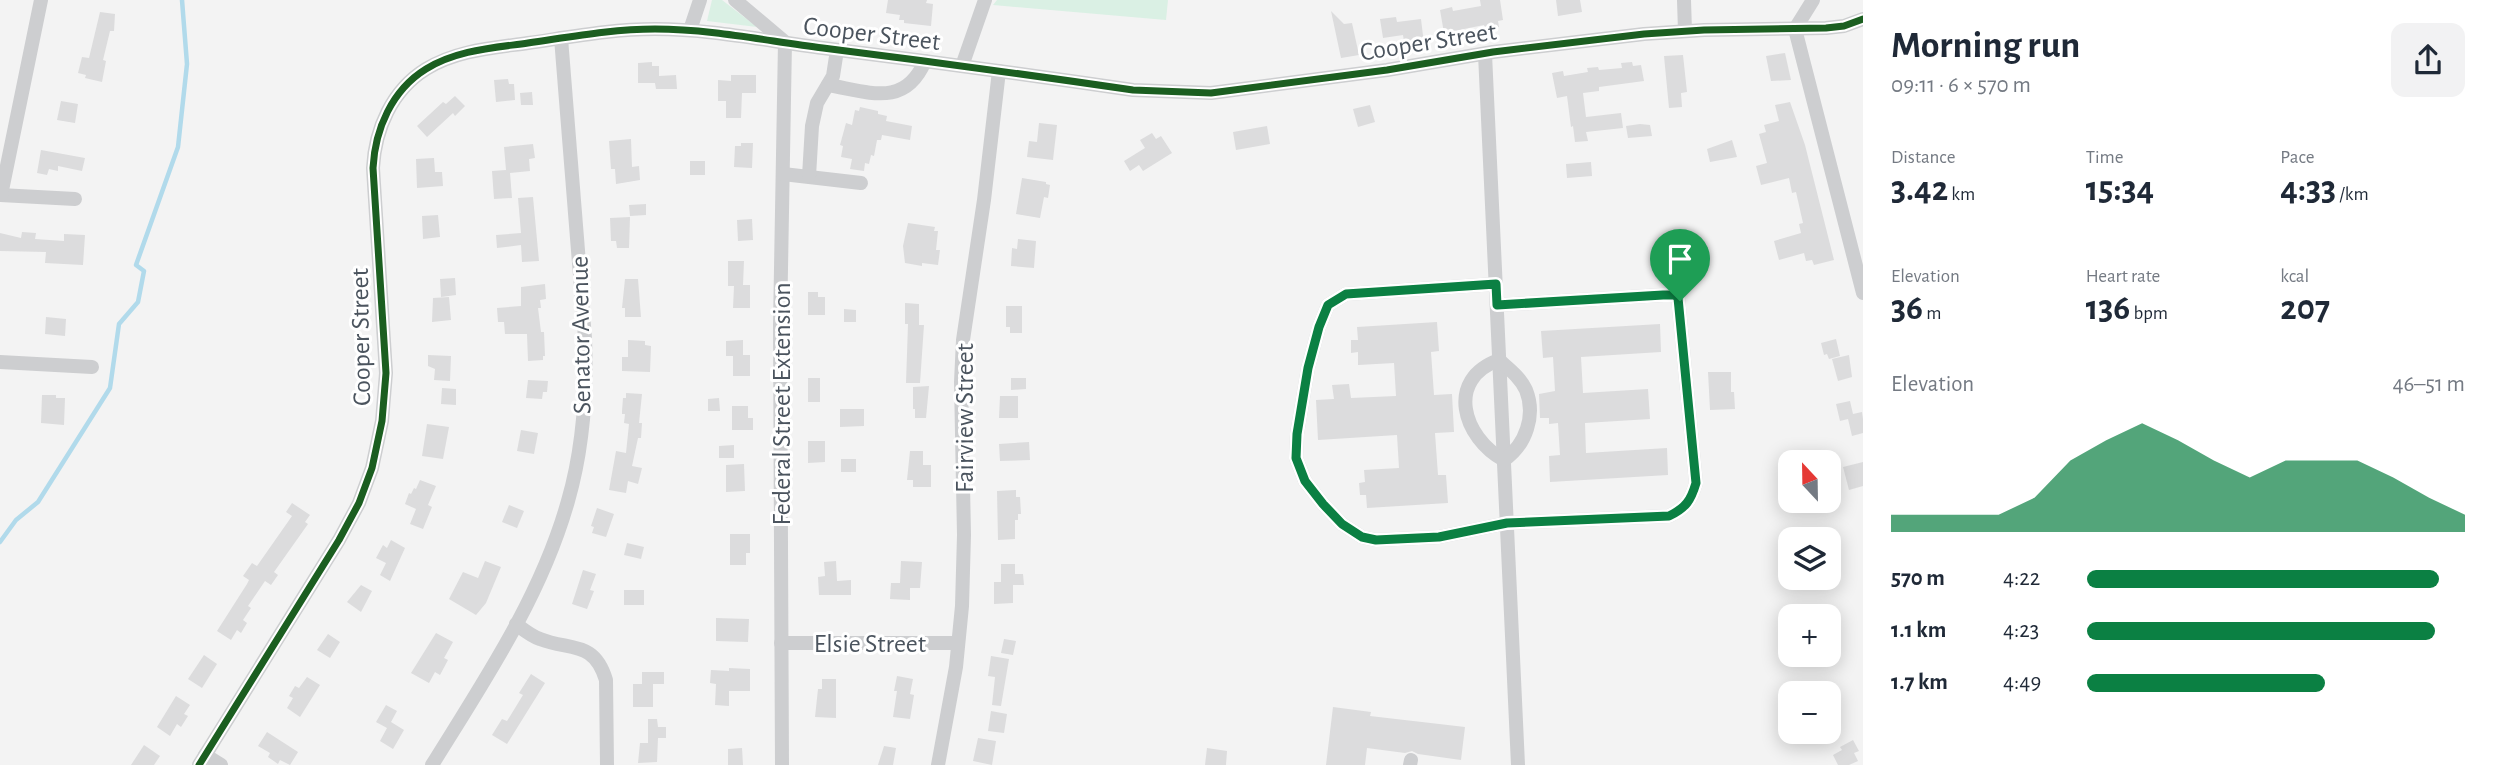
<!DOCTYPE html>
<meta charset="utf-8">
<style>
body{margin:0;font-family:"Alegreya Sans",sans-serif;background:#f2f2f3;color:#1f2937;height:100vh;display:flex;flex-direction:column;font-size:26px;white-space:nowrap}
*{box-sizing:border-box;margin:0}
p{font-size:23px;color:#747a83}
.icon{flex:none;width:38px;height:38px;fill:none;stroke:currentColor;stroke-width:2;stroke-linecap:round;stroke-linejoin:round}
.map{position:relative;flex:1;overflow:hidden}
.sheet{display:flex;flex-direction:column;background:#fff;width:630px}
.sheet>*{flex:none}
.needle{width:46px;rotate:338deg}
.tools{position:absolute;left:1778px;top:450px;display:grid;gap:14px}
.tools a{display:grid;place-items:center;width:63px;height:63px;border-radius:14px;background:#fff;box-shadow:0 4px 18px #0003;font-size:35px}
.pin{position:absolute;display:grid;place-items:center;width:60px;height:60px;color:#fff;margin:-72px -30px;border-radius:50% 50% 50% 0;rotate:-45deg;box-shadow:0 0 7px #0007}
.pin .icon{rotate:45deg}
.round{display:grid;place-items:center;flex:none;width:74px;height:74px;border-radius:14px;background:#f2f2f3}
.head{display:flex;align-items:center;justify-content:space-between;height:119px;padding:0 28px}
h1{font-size:38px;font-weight:700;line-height:52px}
.figures{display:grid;grid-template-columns:repeat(3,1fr);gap:10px;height:119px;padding:7px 28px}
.figures div{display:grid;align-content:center}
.figures b{font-size:35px;font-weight:700}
.figures small{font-size:19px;font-weight:400}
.figures p{font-size:19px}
.chart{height:196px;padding:14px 28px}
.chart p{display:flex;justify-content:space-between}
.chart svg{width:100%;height:126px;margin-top:7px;fill:#0b8043;opacity:.7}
ul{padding:0 28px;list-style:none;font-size:23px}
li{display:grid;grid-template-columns:112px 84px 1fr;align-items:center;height:52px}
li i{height:18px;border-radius:9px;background:#0b8043}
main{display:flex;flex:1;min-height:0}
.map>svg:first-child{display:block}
.green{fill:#daf0e4}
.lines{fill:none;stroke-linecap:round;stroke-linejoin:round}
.stream{stroke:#b1daeb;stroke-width:4.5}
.building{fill:#dcdcdd}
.minor{stroke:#cdced0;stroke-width:14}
.cycleway-casing{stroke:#fff;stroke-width:11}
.cycleway{stroke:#1b5e20;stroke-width:7}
.route-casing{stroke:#fff;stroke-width:14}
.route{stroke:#0b8043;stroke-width:9}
.labels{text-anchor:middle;stroke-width:6;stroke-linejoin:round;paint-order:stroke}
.street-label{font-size:26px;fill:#4b545e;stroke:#fff}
</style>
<main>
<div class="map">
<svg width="1863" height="765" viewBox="0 0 1863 765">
<rect width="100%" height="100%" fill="#f3f3f3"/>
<g class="green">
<polygon points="712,0 722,0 757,27 707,21"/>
<polygon points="997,0 1168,0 1166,20 993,5"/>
</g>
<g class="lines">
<polyline class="stream" points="0,542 16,520 38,502 110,388 119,324 138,302 144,271 136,265 178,147 187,64 182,0"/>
</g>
<g class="building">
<polygon points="888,0 927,0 926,3 933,4 931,26 904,23 904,20 899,20 900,15 886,13"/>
<polygon points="1480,0 1500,0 1503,20 1498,21 1499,27 1485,29 1484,25 1444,33 1440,10 1452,7 1453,11 1481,6"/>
<polygon points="1556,0 1580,0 1582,12 1558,16"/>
<polygon points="1331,11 1344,24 1352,23 1359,55 1341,58"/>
<polygon points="100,12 115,14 114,31 110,31 103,60 106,61 102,82 85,78 86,75 78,73 82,57 89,58"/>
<polygon points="1396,17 1397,22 1421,19 1424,44 1405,47 1403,35 1383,38 1380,19"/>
<polygon points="1785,53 1791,80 1771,81 1766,56"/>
<polygon points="1683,55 1687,92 1681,93 1682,107 1669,108 1664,56"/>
<polygon points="652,62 652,66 659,66 659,76 676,75 677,89 656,89 655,83 638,83 638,63"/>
<polygon points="1632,62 1633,66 1641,65 1644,81 1599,87 1599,91 1583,93 1586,117 1621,113 1623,128 1586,132 1588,141 1575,142 1573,126 1571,127 1567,96 1557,98 1552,73 1563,71 1564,76 1588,72 1587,68 1598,67 1599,70 1622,68 1621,63"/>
<polygon points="731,75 756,75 756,93 742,93 741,118 726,118 726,101 718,101 718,80 731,81"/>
<polygon points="508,79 509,84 514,84 515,100 496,102 494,80"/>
<polygon points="532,92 533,105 521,105 520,93"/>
<polygon points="455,96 465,106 455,116 453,113 427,137 417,126 443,102 446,104"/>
<polygon points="61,101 78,104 75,123 57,120"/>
<polygon points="1790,102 1805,145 1834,260 1814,265 1812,260 1806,261 1804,253 1779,260 1774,241 1801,233 1799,224 1803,223 1796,192 1792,193 1789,178 1761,185 1756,166 1767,163 1759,134 1766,132 1764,125 1779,121 1775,105"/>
<polygon points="1370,105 1375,122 1358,127 1353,109"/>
<polygon points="860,107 878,111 878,114 887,116 886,121 912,126 910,140 882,135 881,140 877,140 874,156 871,155 869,164 865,163 864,171 850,169 852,159 841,157 843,146 840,145 846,123 852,125 855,110 859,111"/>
<polygon points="1039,123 1057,125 1053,160 1027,157 1029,141 1037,142"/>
<polygon points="1640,124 1650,125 1652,136 1628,138 1626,126"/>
<polygon points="1267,126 1270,144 1236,150 1233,132"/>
<polygon points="1152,133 1156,139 1161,136 1172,153 1143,171 1139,165 1130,171 1124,161 1145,148 1140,140"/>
<polygon points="631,139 632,167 639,166 640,180 616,184 615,169 611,169 609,141"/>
<polygon points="1732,140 1737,157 1710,162 1707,149"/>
<polygon points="741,143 753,143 752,168 734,167 735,146 741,146"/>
<polygon points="533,144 535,158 529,159 530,171 510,173 512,198 494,199 492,171 506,170 504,147"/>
<polygon points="41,150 85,158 82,171 58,166 58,171 49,169 47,175 37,173"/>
<polygon points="434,158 435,172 442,172 443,186 417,188 416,159"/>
<rect x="690" y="161" width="15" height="14"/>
<polygon points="1591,162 1592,176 1567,178 1566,164"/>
<polygon points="1022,178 1046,182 1046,184 1050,185 1048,198 1044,197 1040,218 1016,214"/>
<polygon points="533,197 539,261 522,262 521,245 497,248 496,235 521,233 518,198"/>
<polygon points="646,204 646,215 630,216 629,205"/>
<polygon points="438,215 440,237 423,239 422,216"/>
<polygon points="630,217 629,248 617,248 616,241 611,241 610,218"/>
<polygon points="752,219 753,240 738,241 737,220"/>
<polygon points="908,223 935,227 934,231 938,231 936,250 940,250 938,265 922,263 922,266 905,263 903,246"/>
<polygon points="22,232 36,233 35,239 64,241 64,234 85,235 83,265 45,263 46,252 0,251 0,233 21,238"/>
<polygon points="1018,239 1036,241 1034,268 1011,266 1012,248 1017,249"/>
<polygon points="728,261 744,261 743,285 750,285 750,308 733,308 734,286 728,286"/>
<polygon points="455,278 456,295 441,297 440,279"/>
<polygon points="625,279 638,279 641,317 625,317 625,308 622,308"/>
<polygon points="545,284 546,299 540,300 541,308 538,308 541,332 544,332 545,356 543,356 543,360 528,361 527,334 505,334 504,322 498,322 497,308 521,306 521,287"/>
<polygon points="808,292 818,292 818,297 825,297 825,315 808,315"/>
<polygon points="449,297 451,320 432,322 433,298"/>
<polygon points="905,303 919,304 919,325 924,325 920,383 906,383 908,324 905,324"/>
<polygon points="1006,306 1022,306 1022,333 1010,333 1010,327 1006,327"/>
<polygon points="844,309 856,310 856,322 844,322"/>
<polygon points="46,317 66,319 65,336 45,334"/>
<polygon points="1437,322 1439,351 1431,352 1434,395 1452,394 1454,432 1435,433 1438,475 1446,475 1448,503 1367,508 1366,495 1360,495 1359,483 1365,482 1364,470 1399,468 1397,435 1318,440 1316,400 1334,399 1332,385 1349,384 1351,398 1396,396 1394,363 1358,365 1358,352 1351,353 1351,340 1358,340 1357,327"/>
<polygon points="1660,324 1661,352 1581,357 1583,393 1648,389 1650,419 1585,423 1586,453 1667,448 1668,475 1550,482 1549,456 1560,455 1558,423 1549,424 1549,418 1540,418 1539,394 1555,391 1553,357 1543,358 1541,331"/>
<polygon points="1836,339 1840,356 1829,359 1827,354 1824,355 1821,343"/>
<polygon points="628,340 645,341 645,345 651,346 650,372 622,371 622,357 628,357"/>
<polygon points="743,340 743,355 750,355 750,376 733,376 733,356 726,356 726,341"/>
<polygon points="428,355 451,356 450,381 434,380 435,369 428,366"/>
<polygon points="1849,355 1852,377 1838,381 1832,359"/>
<polygon points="1708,372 1731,372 1731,392 1734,392 1735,409 1710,410"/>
<rect x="808" y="378" width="12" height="24"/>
<polygon points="1011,378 1026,378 1026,389 1011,390"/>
<polygon points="528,380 548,381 547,392 543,392 542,399 526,398"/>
<polygon points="929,386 926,418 915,418 915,409 913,409 913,387"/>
<polygon points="442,388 456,389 456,405 441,404"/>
<polygon points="626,393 642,394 639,423 642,423 641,438 638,438 632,466 642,468 638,484 628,481 626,493 609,490 616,451 626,453 629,424 624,423 625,414 622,414 622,411 623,398 626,398"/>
<polygon points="42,395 56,395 56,398 65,398 64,425 41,423"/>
<polygon points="1000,396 1018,396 1018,418 999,418"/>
<polygon points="719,398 720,411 708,411 708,399"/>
<polygon points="1850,401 1853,414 1862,412 1863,419 1863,433 1852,436 1848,419 1840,421 1836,404"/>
<polygon points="732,406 748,406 748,418 753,418 753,430 732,430"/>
<polygon points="840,409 864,409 864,426 840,427"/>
<polygon points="427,424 449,427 443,459 422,456"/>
<polygon points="521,430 538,433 534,454 517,451"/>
<polygon points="808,441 825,441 825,462 808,463"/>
<polygon points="1029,442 1030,460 1000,461 999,444"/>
<polygon points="734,445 734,458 719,458 719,446"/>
<polygon points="910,451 923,451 923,465 931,465 931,487 913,487 913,480 907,480"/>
<rect x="841" y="459" width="15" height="13"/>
<polygon points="1863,462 1863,486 1849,490 1843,467"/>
<polygon points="744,464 745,491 726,492 726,465"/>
<polygon points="420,480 436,486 428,505 432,507 423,529 410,524 416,509 405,504 409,493 411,494 414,488 416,489"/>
<polygon points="1016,490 1016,497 1020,497 1021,514 1018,514 1018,520 1015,520 1015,539 998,540 997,491"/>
<polygon points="292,503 310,515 305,522 308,524 274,572 278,575 271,585 265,581 248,606 251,608 243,620 247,623 241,633 237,630 231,640 217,631 247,584 249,580 243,576 252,563 257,566 292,516 286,512"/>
<polygon points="509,505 524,511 517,528 502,522"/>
<polygon points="597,508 614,514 606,537 592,533 594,527 591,526"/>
<polygon points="730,534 750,534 750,553 746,553 746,565 730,565"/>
<polygon points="391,540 405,548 390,581 380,575 386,563 376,558 383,545 387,548"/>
<polygon points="627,543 644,547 641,559 624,555"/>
<polygon points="485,561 501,567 486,603 476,615 449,599 463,572 478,578"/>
<polygon points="836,561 837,581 851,580 851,595 819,595 818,577 825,576 824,562"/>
<polygon points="901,561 922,562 920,588 910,588 910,600 890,599 891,583 900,583"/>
<polygon points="1001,564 1015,564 1015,574 1023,574 1024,585 1013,585 1013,603 994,604 994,582 1001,582"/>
<polygon points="583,570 596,574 590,590 594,591 587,609 572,604"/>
<polygon points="361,585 372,591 361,612 347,602"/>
<rect x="624" y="590" width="20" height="15"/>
<polygon points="716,618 749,619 748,642 716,641"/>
<polygon points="436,633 453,642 444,658 448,660 440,675 435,672 429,683 411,673"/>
<polygon points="328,634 340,642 330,658 317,650"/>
<polygon points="1004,639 1016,641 1013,655 1001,653"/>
<polygon points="204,655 217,664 202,688 188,679"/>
<polygon points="991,656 1009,659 1001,706 992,705 995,677 988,676"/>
<polygon points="729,668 750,669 750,691 729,691 729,706 715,705 716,684 710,683 711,670 729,671"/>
<polygon points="642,672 664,672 664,684 653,684 653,707 633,707 633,684 642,684"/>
<polygon points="531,674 545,683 507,744 492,735 502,719 507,721 523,695 519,693"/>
<polygon points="897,676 913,679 910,694 914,695 910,719 893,717 897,691 894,691"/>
<polygon points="307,677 320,685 300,717 287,708 293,698 289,696 295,686 299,688"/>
<polygon points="822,679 836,679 836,718 815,717 818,689 822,689"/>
<polygon points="176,696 190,705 184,714 188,716 181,727 177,724 170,736 157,727"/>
<polygon points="386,705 397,711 391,722 404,730 393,749 380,741 387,728 376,722"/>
<polygon points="1333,707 1371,712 1370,716 1465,727 1461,760 1418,754 1412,751 1405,753 1367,748 1365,765 1326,765"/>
<polygon points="991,711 1007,714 1004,733 988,731"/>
<polygon points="648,719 657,719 658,727 666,727 666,738 658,738 657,762 638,763 640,743 648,743"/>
<polygon points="267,732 298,752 290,765 280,760 278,764 268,757 270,753 258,746"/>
<polygon points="978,738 996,741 992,765 973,761"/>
<polygon points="1853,740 1859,751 1854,753 1858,761 1849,765 1838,765 1833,755 1842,750 1840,747"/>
<polygon points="144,745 160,756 154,765 131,765"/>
<polygon points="884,746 896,748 893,765 878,765"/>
<polygon points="742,748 743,765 728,765 728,749"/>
<polygon points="1207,748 1227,751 1226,765 1205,765"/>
</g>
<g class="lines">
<g class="minor">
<polyline points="735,0 785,42 780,325 782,765"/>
<polyline points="1684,0 1685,31"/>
<polyline points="1813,0 1795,29 1863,293"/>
<polyline points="690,30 700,0"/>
<polyline points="1485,54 1518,765"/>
<polyline points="962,66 985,0"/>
<path d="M828,85C869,92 905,108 925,61"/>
<polyline points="783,174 861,183"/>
<polyline points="809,176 812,126 817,103 833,76 837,50"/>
<polyline points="0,195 75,199"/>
<polyline points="1,195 41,0"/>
<path d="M1496,284L1346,294L1328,305L1319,327L1308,368L1297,434L1296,458L1305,481L1323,504L1342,524L1362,537L1376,540L1439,537L1507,523L1669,516C1686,508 1691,500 1696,483L1678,298L1675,295H1663L1497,305"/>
<path d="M1499,360C1509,369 1520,377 1526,390C1536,415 1526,445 1504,460C1463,438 1445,379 1499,360Z"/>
<polyline points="0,362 92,367"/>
<path d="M516,624C524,630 531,636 540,639C570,651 594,640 606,680L607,765"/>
<polyline points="781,643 958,643"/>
<polyline points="205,755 221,765"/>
<path d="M199,765L339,540L359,503L372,468L382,421L386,373L373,168C375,129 392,90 426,69C457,50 493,48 528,43C570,37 612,29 655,29C711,29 767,41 823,48C927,61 1030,75 1133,90L1211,93L1387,70L1493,52L1644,34L1704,30L1826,28L1844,26L1863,19"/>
<path d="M432,765C484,681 541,597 568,501C583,449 587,392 585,338L561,38"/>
<polyline points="938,765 956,667 962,606 964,535 961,382 963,340 984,200 999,71"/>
<polyline points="1410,765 1411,760"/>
</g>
<g class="cycleway-casing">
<path id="cycleway" d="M199,765L339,540L359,503L372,468L382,421L386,373L373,168C375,129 392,90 426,69C457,50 493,48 528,43C570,37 612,29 655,29C711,29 767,41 823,48C927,61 1030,75 1133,90L1211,93L1387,70L1493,52L1644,34L1704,30L1826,28L1844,26L1863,19"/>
</g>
<use href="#cycleway" class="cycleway"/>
</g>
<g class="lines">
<g class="route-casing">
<path id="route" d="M1496,284L1497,305L1663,295H1675L1678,298L1696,483C1691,500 1686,508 1669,516L1507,523L1439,537L1376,540L1362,537L1342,524L1323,504L1305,481L1296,458L1297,434L1308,368L1319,327L1328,305L1346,294Z"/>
</g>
<use href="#route" class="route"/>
</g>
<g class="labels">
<g class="street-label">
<text transform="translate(872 33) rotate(7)" y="9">Cooper Street</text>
<text transform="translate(1428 41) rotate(-9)" y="9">Cooper Street</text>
<text transform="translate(580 335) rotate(-91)" y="9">Senator Avenue</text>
<text transform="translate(360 337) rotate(-91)" y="9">Cooper Street</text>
<text transform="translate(781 404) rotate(-90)" y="9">Federal Street Extension</text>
<text transform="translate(964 418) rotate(-90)" y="9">Fairview Street</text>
<text x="870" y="652">Elsie Street</text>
</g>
</g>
</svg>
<div class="tools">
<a><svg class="needle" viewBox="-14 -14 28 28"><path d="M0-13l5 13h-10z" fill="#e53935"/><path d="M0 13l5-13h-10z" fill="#747a83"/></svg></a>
<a><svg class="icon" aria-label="layers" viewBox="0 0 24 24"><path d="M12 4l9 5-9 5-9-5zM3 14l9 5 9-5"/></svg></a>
<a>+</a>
<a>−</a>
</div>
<div class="pin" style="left:1680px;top:301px;background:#1e9e55"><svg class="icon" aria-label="arrive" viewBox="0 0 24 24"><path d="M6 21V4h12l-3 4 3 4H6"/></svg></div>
</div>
<section class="sheet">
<div class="head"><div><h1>Morning run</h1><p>09:11 · 6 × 570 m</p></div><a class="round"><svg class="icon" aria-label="share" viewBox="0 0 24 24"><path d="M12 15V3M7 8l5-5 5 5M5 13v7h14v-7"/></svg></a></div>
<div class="figures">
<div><p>Distance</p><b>3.42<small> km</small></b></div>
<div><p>Time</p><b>15:34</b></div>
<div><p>Pace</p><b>4:33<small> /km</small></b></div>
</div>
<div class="figures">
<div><p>Elevation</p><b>36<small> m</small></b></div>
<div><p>Heart rate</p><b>136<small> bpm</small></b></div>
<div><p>kcal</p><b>207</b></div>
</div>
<div class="chart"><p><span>Elevation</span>46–51 m</p>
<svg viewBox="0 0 160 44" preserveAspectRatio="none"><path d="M0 44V38L10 38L20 38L30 38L40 32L50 19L60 12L70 6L80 12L90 19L100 25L110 19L120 19L130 19L140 25L150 32L160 38V44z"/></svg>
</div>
<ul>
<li><b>570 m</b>4:22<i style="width:93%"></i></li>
<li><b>1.1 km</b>4:23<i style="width:92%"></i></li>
<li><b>1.7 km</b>4:49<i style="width:63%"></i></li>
</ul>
</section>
</main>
